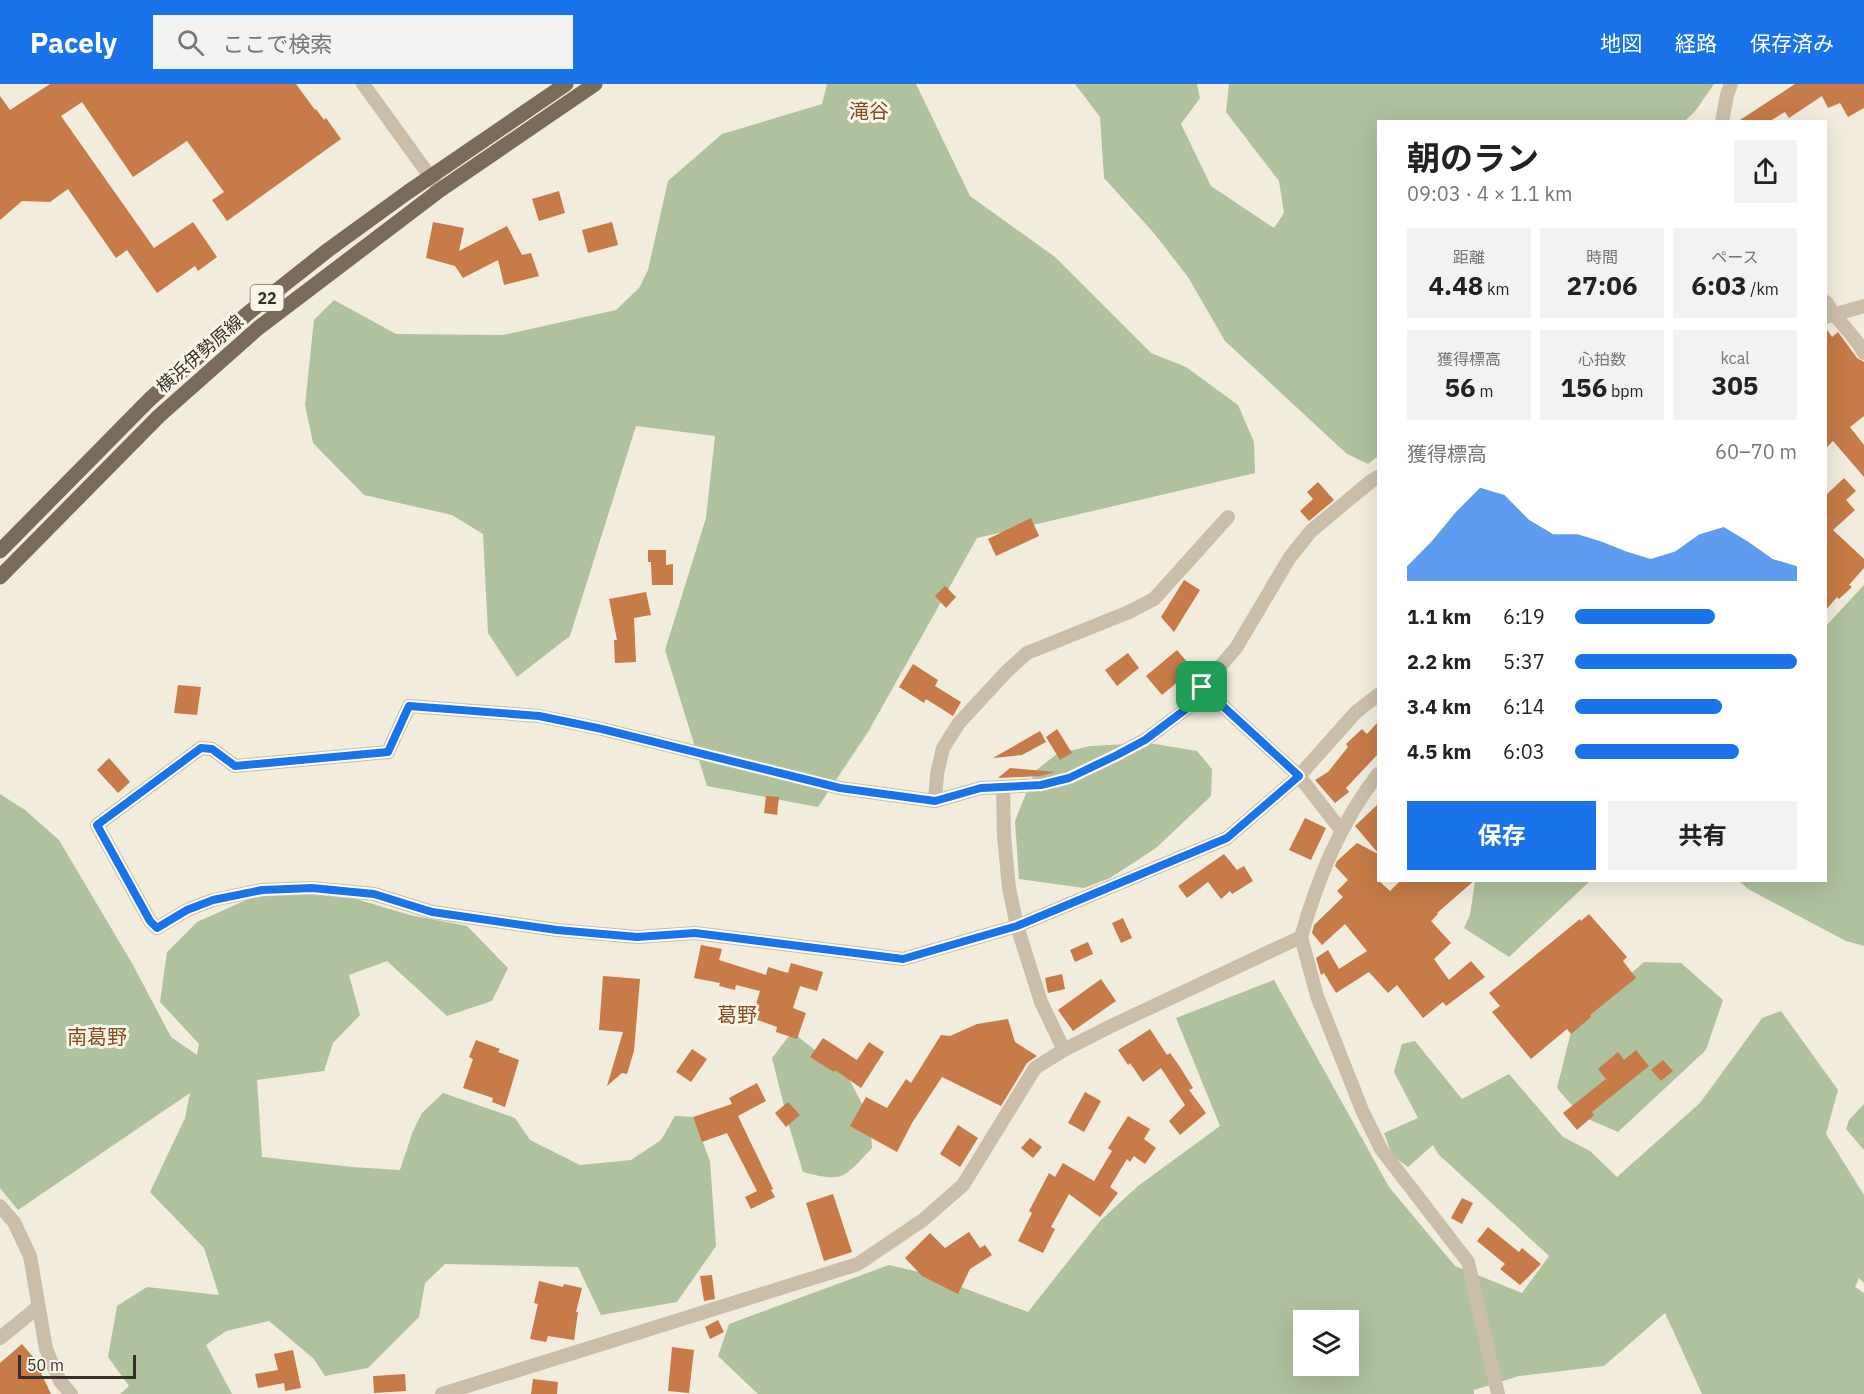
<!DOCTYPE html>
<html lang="ja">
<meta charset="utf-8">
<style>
body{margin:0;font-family:"IBM Plex Sans","Noto Sans JP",sans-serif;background:#f2f2f2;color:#222;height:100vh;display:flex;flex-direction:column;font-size:22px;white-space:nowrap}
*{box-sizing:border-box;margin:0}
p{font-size:20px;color:#767676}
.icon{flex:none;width:33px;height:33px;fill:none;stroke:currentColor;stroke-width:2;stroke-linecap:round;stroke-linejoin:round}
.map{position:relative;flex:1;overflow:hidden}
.panel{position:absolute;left:1377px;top:36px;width:450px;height:762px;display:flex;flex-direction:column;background:#fff;border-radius:0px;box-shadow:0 6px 24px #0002}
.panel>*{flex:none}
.buttons{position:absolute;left:1293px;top:1226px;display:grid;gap:12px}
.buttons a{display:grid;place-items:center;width:66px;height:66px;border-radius:0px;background:#fff;box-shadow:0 6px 24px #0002;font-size:30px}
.scale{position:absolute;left:18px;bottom:15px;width:118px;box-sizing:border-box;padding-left:6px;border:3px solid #373029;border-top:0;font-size:16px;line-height:21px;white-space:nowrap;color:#373029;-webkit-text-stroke:4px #faf5e9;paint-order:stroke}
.pin{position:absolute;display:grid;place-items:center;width:51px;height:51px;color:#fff;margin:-26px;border-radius:12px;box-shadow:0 3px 9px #0006}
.round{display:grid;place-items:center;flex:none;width:63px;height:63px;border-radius:0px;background:#f2f2f2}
.headline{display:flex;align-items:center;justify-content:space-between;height:102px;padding:0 30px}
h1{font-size:33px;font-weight:700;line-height:45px}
.stats{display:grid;grid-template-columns:repeat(3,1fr);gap:9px;height:102px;padding:6px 30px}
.stats div{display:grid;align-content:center;border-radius:0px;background:#f2f2f2;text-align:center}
.stats b{font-size:26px;font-weight:700}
.stats small{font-size:16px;font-weight:400}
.stats p{font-size:16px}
.chart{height:168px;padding:12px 30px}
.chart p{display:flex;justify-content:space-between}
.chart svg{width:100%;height:108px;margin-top:6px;fill:#1a73e8;opacity:.7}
.cta{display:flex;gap:12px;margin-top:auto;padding:12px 30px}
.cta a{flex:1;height:69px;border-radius:0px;background:#1a73e8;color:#fff;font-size:24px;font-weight:700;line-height:69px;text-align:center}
.cta a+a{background:#f2f2f2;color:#222}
ul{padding:0 30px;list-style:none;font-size:20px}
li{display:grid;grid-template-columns:96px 72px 1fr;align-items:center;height:45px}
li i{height:15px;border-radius:8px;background:#1a73e8}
header{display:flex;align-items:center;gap:36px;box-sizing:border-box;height:84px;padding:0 30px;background:#1a73e8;color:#fff}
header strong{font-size:28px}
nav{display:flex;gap:33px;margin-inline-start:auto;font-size:21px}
.search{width:420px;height:54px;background:#f2f2f2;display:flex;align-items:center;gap:15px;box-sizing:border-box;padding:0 21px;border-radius:0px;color:#767676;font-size:22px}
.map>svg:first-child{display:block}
.green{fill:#afc19d;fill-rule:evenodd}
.building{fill:#c67b48}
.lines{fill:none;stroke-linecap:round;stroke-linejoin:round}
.street{stroke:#cbbea9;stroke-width:14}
.primary{stroke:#796a5a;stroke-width:15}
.route-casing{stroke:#fff;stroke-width:12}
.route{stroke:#1a73e8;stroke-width:8}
.labels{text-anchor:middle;stroke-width:6;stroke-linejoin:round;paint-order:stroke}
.shield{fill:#faf5e9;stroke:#726b63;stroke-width:1.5}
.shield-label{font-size:16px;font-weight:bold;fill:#373029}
.street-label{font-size:18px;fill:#373029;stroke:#faf5e9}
.neighbourhood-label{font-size:20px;fill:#864b22;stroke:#faf5e9}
</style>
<header>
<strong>Pacely</strong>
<div class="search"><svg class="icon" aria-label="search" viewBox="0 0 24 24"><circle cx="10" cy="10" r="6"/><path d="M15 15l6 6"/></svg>ここで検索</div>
<nav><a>地図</a><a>経路</a><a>保存済み</a></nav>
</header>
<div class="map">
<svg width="1864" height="1310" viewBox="0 0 1864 1310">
<rect width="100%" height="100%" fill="#f2ecdd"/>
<g class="green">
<polygon points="827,0 916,0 970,112 1055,173 1151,269 1186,283 1238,321 1254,358 1255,389 977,454 868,648 818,723 707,702 665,566 706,434 715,352 636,342 570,552 517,593 488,549 483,450 452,431 364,411 313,359 305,321 314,236 334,216 396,250 503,251 616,226 639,204 648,186 668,97 722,50 822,20"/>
<polygon points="1075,0 1197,0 1200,14 1181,40 1211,102 1274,144 1284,129 1279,97 1226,28 1229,0 1714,0 1696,26 1685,37 1378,38 1378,372 1368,380 1347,370 1225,257 1188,193 1153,148 1104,94 1100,33"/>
<polygon points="1864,501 1864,862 1846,857 1748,805 1739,797 1826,796 1826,542"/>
<polygon points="1149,659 1197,667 1212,685 1211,712 1156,764 1110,794 1084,804 1019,795 1015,737 1035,687 1057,670 1090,662"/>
<polygon points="0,710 25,726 59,756 133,881 171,953 197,971 199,960 160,918 167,868 197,838 271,805 339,810 410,831 467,842 508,884 492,917 447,932 387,877 349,891 360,931 333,959 324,987 257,996 262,1073 352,1083 400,1086 413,1047 422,1029 443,1009 515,1034 530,1056 580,1081 631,1076 661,1056 675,1032 693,1033 710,1077 716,1162 677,1218 601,1231 578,1183 445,1180 425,1199 419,1233 368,1284 325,1292 314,1275 269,1237 226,1247 206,1261 232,1310 120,1310 129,1302 108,1273 117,1222 147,1203 219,1211 204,1164 150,1108 185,1034 190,1009 18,1126 0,1104"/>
<polygon points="1475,797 1475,796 1590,797 1509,873 1464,844 1470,831"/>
<polygon points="1644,878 1681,879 1723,916 1706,966 1618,1048 1581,1032 1557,1004 1573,940"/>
<path d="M1274,896L1389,1103L1455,1182L1522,1209L1549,1172L1438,1070L1433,1061L1408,1083L1392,1071L1384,1049L1418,1034L1394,988L1402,960L1415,957L1462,1015L1509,990L1563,1053L1590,1067L1617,1093L1700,1019L1762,934L1781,927L1838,1006L1826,1050L1864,1111V1199L1859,1194L1855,1203L1864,1209V1310H1702L1665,1229L1604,1282L1519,1292L1474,1306V1310H758L718,1272L729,1240L889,1181L923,1189L1028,1228L1100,1137L1138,1102L1220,1042L1176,934ZM1304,1236H1348V1281H1304Z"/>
<path d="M792,948L847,991L870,1035L872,1064C843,1094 845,1099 803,1088L789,1042L772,974Z"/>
<polygon points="1864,1020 1864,1066 1846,1045 1849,1036"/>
</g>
<g class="building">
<polygon points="50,0 296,0 315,26 316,25 324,36 326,34 341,55 227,137 212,116 224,108 187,57 133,93 82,18 61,32 154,164 193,138 217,173 198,187 195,182 157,209 127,166 116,174 68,105 50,118 22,117 0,136 0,12 10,26"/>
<polygon points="1795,0 1864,0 1864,24 1848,33 1840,19 1828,24 1822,12 1789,34 1785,28 1768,38 1737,38"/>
<polygon points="559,107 565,129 539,137 532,115"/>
<polygon points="433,138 464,144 459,167 507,142 522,171 531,169 539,192 504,201 498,176 463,194 455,182 426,174"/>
<polygon points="612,138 618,161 588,169 582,146"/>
<polygon points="1826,244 1832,253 1838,248 1857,274 1864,278 1864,332 1850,343 1864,361 1864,393 1833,357 1826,364"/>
<polygon points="1844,394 1856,407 1846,416 1855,426 1833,446 1864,475 1864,484 1849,501 1852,503 1839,515 1837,513 1826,526 1826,411"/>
<polygon points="1318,398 1334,416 1309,437 1300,427 1313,415 1307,408"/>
<polygon points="1031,434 1039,452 996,472 988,455"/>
<polygon points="648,466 666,466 666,481 673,480 673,501 652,501 651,478 648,478"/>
<polygon points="1184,496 1200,506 1174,548 1161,533"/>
<polygon points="945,502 956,513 946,524 935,512"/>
<polygon points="646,508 651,531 634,534 636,578 615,579 614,556 617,556 609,515"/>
<polygon points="1177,566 1193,585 1162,611 1146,592"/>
<polygon points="1128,569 1139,584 1117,602 1105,586"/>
<polygon points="913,580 938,596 935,602 961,618 953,632 926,615 924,619 899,603"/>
<polygon points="178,601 201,603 197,631 174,629"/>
<polygon points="1378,638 1378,670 1346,704 1349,708 1335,719 1315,696 1328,688 1348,663 1346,660 1362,645 1367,650"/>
<polygon points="1057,645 1072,669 1060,676 1046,653"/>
<polygon points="1040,647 1046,658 1022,671 993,674"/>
<polygon points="109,674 130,698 118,709 97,686"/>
<polygon points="1010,684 1055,688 1040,692 998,694"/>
<polygon points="766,712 779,713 777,731 764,729"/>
<polygon points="1378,720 1378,769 1355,742"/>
<polygon points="1305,734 1326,744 1311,776 1289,766"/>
<polygon points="1357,759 1378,770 1378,796 1390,807 1401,796 1475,796 1437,829 1438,830 1431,837 1451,859 1434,875 1449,896 1471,877 1485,893 1446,922 1443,918 1423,934 1397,901 1388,909 1369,888 1336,909 1324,889 1321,891 1316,874 1328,866 1339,885 1367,867 1345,840 1322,861 1312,849 1314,841 1343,813 1337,807 1348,796 1335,782 1337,777"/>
<polygon points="1224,770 1237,786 1244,782 1253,797 1232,810 1230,807 1221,815 1208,798 1187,814 1178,802"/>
<polygon points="1589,830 1627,873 1623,877 1636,894 1590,931 1591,933 1571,950 1567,945 1531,975 1492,928 1500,922 1489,909 1580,835 1581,837"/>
<polygon points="1123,834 1132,854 1121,859 1112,839"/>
<polygon points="1088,858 1093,870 1075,878 1070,866"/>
<polygon points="701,861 722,865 719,876 766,891 768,883 788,889 791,879 823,888 817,907 800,902 793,924 806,929 797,955 776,948 777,943 752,934 760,907 736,901 735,906 719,902 720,899 694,894"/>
<polygon points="1062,890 1065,905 1048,909 1045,894"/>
<polygon points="603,892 640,895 634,967 627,990 622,989 607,1002 623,948 599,946"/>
<polygon points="1101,895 1116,917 1073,947 1058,926"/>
<polygon points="1008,935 1015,958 1037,972 1027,979 1001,1022 942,993 912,1039 897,1068 850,1042 866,1013 887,1024 906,995 911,999 941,951 950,952 977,940"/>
<polygon points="1150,945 1167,971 1170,969 1180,983 1193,1004 1189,1006 1206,1029 1180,1051 1169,1037 1185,1021 1161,984 1143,998 1130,979 1128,981 1118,966"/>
<polygon points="823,954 857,976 869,958 884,968 861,1004 835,986 834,988 810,973"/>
<polygon points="476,956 500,965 498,968 519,976 505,1023 492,1018 493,1014 463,1004 473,975 469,973"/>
<polygon points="692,965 707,975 691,998 676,988"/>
<polygon points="1636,966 1649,982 1592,1028 1594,1031 1577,1046 1563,1029 1606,995 1598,985 1618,968 1624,976"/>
<polygon points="1663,976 1673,987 1661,997 1651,986"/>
<polygon points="757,999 766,1017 738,1032 773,1105 771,1106 775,1113 751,1125 745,1113 757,1107 727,1049 702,1058 693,1033 732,1020 729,1014"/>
<polygon points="1085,1008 1101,1017 1084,1048 1068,1039"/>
<polygon points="788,1018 800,1031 786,1043 775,1029"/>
<polygon points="1128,1032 1150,1045 1144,1055 1156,1064 1145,1080 1134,1072 1130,1078 1127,1075 1110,1103 1118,1109 1100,1133 1069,1110 1051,1143 1055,1145 1043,1169 1018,1157 1032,1129 1029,1127 1049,1089 1055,1093 1063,1079 1094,1097 1112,1067 1108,1064"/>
<polygon points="958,1041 978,1054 960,1083 940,1070"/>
<polygon points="1030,1054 1042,1063 1033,1074 1021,1064"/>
<polygon points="833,1110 852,1168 824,1177 806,1119"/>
<polygon points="1462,1114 1473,1119 1462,1140 1451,1134"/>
<polygon points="1488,1143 1519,1168 1522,1164 1541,1180 1520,1201 1500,1185 1505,1180 1477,1157"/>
<polygon points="969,1148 980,1164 985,1161 992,1171 970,1185 958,1210 922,1192 905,1174 930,1149 945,1164"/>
<polygon points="712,1191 715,1215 704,1217 700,1192"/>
<polygon points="539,1197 563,1203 564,1200 582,1204 576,1228 578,1228 574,1256 548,1252 546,1258 530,1255 538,1220 534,1219"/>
<polygon points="718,1236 724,1248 710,1255 705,1243"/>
<polygon points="22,1260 34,1274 51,1310 0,1310 0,1279"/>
<polygon points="672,1263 694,1266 689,1309 668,1307"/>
<polygon points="293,1266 301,1304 285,1307 284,1299 258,1304 255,1290 278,1286 274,1270"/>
<polygon points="405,1290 406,1307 374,1309 373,1292"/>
<polygon points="533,1295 558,1298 557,1310 531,1310"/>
</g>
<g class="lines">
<g class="street">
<polyline points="363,0 437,102"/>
<polyline points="1722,38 1727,11 1731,0"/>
<path d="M1826,218C1837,237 1854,250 1864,269"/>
<polyline points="1826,233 1864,222"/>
<polyline points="1378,393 1370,398 1311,447 1290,473 1236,564 1202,603 1190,622 1145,656 1117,671 1069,694 1041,701 981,704 935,717 840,704 602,645 539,632 409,622 388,668 235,682 212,665 201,664 97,741 150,837 157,844 187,826 213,816 262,806 312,804 374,810 432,828 557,846 637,853 695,849 903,875 1017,842 1227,754 1299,692 1356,628 1378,611"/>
<polyline points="1202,603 1299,692 1341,746"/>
<polyline points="1003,703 1004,752 1009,804 1017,842 1041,918 1064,966"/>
<polyline points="935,717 937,690 943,664 959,639 1007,587 1027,569 1129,528 1154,515 1228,433"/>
<polyline points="1301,853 1317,912 1362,1026 1381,1065 1468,1178 1498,1310"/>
<polyline points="0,1122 14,1138 30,1172 46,1265 60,1297 71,1310"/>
<polyline points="0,1254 38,1223"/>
<path d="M442,1310L858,1180L923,1136L963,1101L1035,984L1064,966L1109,943L1301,853C1318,794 1340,739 1378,690"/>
</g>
<g class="primary">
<polyline points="0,467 151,314 247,230 328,166 408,108 566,0"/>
<polyline points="0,493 159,332 257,245 440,106 595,0"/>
</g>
</g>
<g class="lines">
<g class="route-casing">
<polygon id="route" points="1202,603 1299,692 1227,754 1017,842 903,875 695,849 637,853 557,846 432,828 374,810 312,804 262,806 213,816 187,826 157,844 150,837 97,741 201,664 212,665 235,682 388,668 409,622 539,632 602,645 840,704 935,717 981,704 1041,701 1069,694 1117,671 1145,656 1190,622"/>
</g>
<use href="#route" class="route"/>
</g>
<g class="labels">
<rect class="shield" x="250.5" y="201" width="33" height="26" rx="4.5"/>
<g class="shield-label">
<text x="267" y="220">22</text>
</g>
<g class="street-label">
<text transform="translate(200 270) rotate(-41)" y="6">横浜伊勢原線</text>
</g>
<g class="neighbourhood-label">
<text x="869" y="34">滝谷</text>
<text x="737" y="938">葛野</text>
<text x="97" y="960">南葛野</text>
</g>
</g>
</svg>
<div class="buttons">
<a><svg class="icon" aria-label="layers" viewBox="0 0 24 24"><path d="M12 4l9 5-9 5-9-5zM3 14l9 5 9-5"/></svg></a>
</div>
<div class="scale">50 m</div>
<div class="pin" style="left:1202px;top:603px;background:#1e9e55"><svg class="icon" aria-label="arrive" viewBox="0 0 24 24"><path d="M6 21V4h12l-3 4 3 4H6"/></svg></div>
<section class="panel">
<div class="headline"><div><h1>朝のラン</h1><p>09:03 · 4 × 1.1 km</p></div><a class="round"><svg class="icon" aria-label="share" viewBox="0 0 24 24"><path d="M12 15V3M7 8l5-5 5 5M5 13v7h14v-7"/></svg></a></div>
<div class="stats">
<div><p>距離</p><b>4.48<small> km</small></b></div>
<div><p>時間</p><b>27:06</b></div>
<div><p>ペース</p><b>6:03<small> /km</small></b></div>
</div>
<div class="stats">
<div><p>獲得標高</p><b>56<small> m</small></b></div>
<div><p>心拍数</p><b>156<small> bpm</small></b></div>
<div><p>kcal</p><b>305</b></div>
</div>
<div class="chart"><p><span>獲得標高</span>60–70 m</p>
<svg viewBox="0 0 160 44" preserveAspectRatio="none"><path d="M0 44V38L10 28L20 16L30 6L40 9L50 19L60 25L70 25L80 28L90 32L100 35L110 32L120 25L130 22L140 28L150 35L160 38V44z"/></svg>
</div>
<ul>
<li><b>1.1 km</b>6:19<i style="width:63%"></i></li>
<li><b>2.2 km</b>5:37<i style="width:100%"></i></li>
<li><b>3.4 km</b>6:14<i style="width:66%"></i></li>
<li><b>4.5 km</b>6:03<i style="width:74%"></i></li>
</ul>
<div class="cta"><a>保存</a><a>共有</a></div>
</section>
</div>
